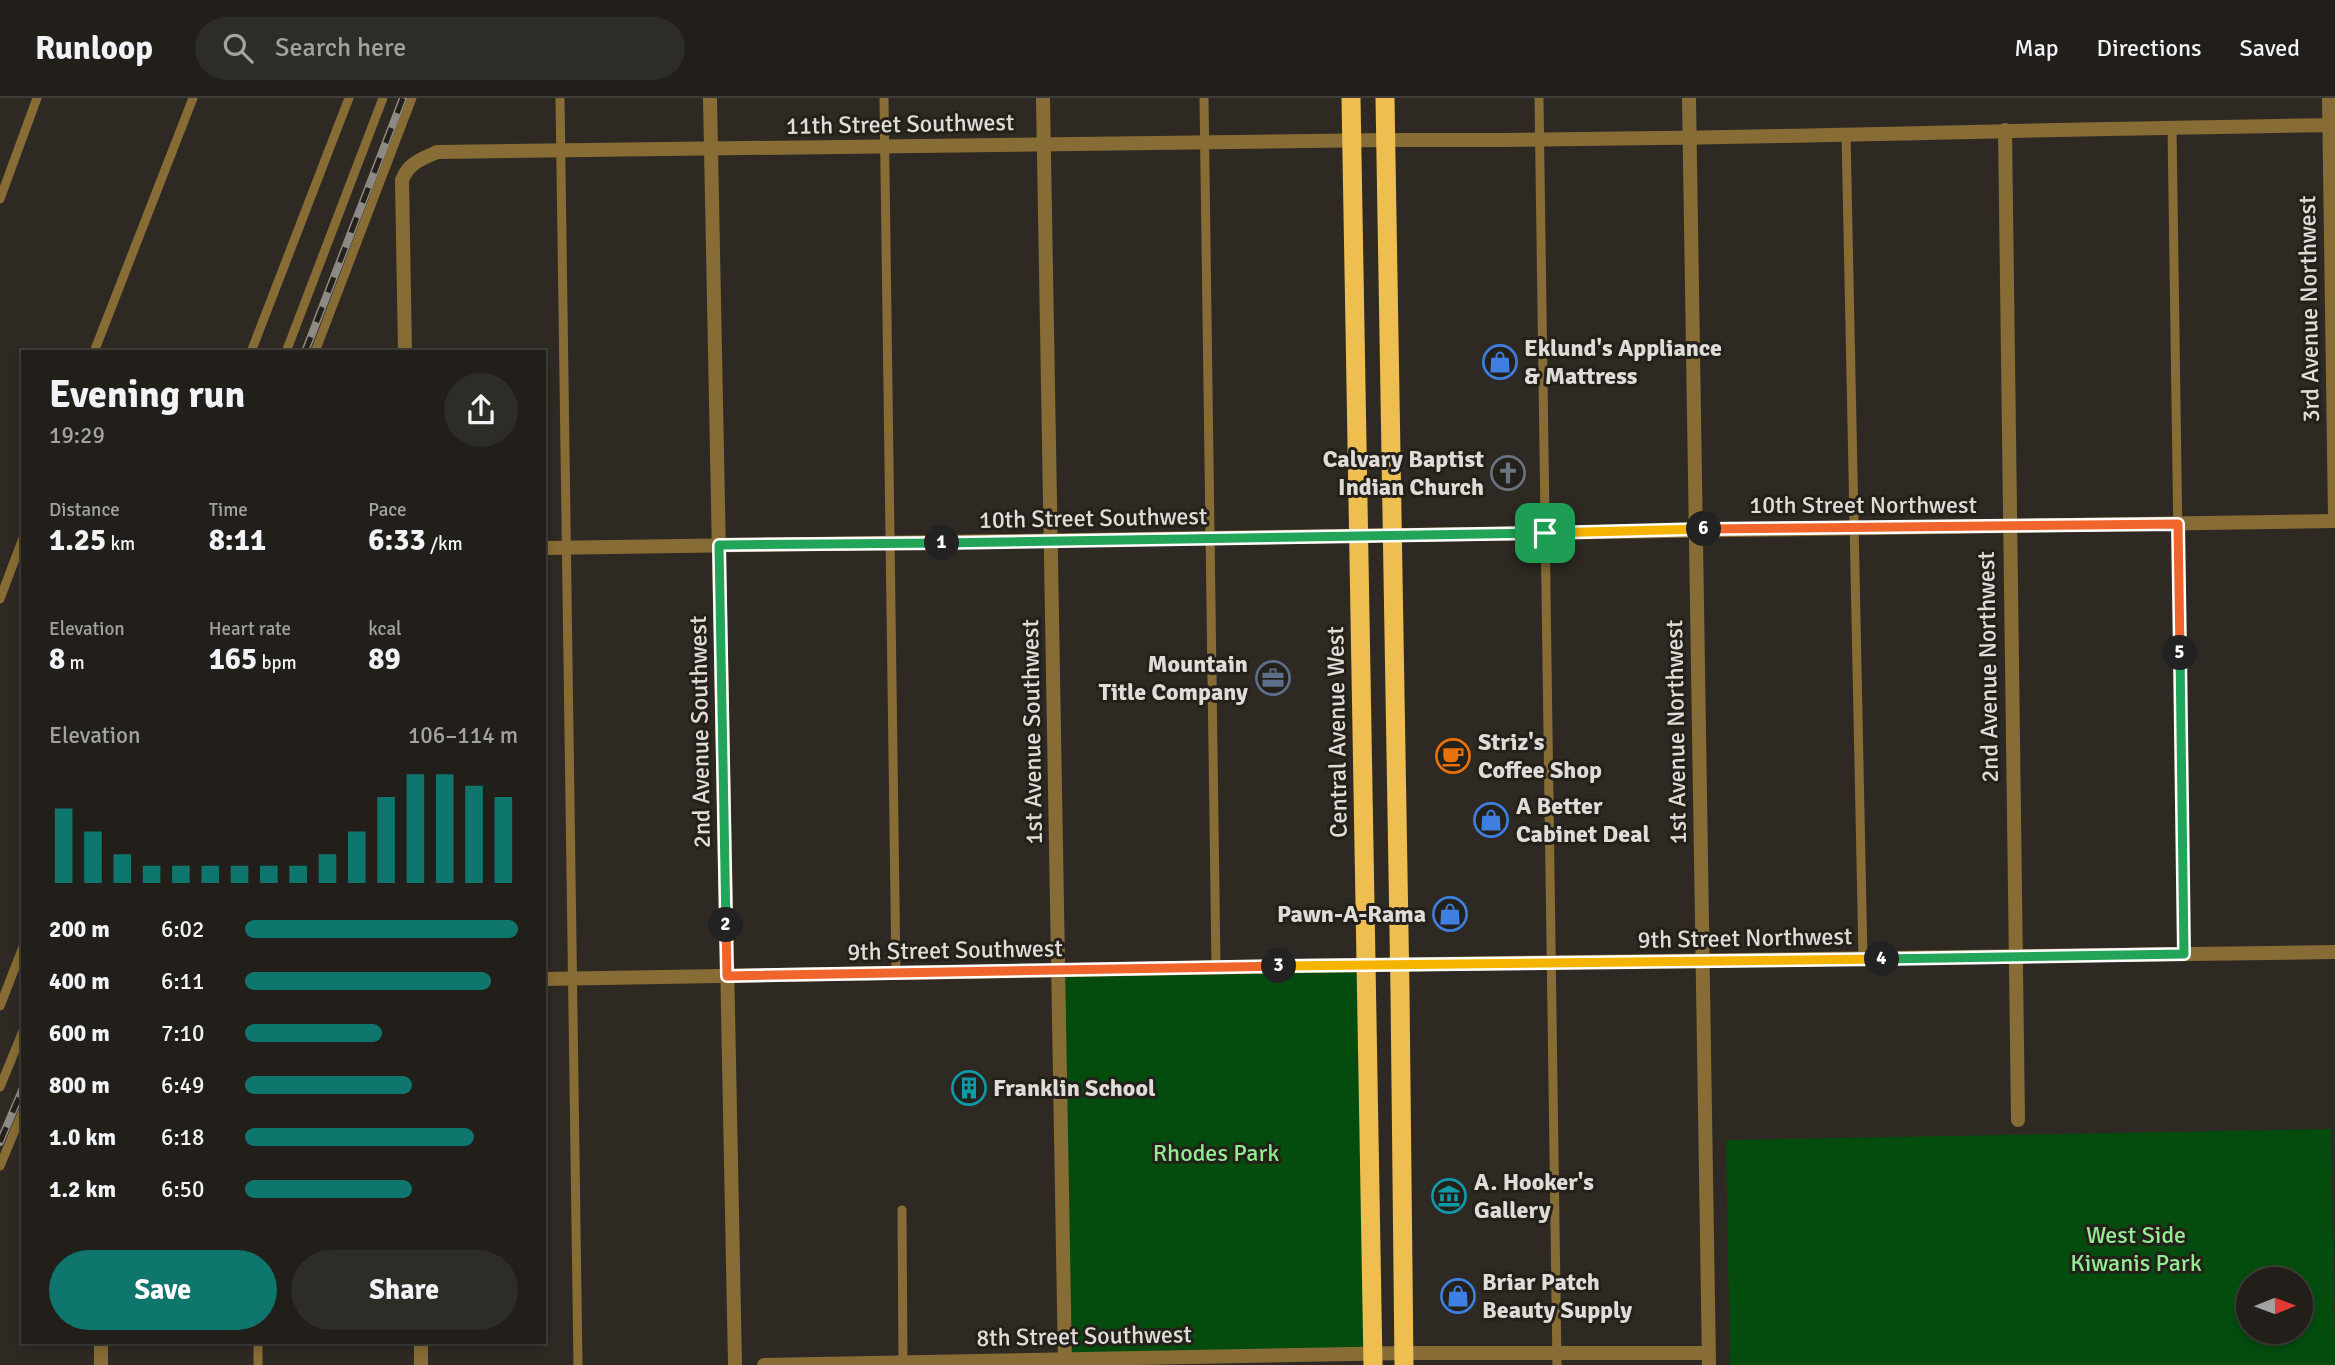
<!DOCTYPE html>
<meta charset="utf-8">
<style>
body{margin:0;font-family:Signika,sans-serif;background:#2e2c27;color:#f1f3f6;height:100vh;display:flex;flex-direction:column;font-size:26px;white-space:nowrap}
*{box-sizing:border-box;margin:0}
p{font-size:23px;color:#a2a2a2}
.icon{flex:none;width:38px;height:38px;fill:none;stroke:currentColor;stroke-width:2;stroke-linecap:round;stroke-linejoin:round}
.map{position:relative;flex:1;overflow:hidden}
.panel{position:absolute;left:21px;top:252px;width:525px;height:994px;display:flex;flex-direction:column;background:#221f1a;border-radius:0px;box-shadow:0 4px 10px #0003,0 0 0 2px #3f3d39}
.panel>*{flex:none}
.needle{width:46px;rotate:89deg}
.fabs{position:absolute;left:2236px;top:1169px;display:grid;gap:14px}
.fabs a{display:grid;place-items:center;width:77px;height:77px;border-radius:50%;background:#221f1a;box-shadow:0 4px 10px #0003,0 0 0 2px #3f3d39;font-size:35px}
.pin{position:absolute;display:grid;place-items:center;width:60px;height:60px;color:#fff;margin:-30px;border-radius:14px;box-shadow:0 4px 10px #0006}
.km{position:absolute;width:35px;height:35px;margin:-18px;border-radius:50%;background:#222;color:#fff;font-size:19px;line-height:35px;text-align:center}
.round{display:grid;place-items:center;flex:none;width:74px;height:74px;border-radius:37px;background:#2e2c27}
.overview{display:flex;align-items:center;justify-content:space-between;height:119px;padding:0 28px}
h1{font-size:38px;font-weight:700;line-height:52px}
.figures{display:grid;grid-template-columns:repeat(3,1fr);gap:10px;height:119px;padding:7px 28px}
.figures div{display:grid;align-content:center}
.figures b{font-size:30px;font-weight:700}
.figures small{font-size:19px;font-weight:400}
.figures p{font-size:19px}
.chart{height:196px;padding:14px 28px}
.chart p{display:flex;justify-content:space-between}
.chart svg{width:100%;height:126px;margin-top:7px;stroke:#0f766e;stroke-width:6}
.button{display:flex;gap:14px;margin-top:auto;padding:14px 28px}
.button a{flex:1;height:80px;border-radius:42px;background:#0f766e;color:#fff;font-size:28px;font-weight:700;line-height:80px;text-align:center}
.button a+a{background:#2e2c27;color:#f1f3f6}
ul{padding:0 28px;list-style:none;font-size:23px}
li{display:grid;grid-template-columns:112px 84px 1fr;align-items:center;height:52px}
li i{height:18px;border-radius:9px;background:#0f766e}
header{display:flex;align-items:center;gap:42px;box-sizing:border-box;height:98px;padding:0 35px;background:#221f1a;border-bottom:2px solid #3f3d39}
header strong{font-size:33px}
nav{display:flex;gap:38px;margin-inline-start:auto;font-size:24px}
.search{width:490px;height:63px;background:#2e2c27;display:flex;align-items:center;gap:18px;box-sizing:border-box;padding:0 24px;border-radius:38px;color:#a2a2a2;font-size:26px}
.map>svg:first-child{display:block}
.green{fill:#034c0e;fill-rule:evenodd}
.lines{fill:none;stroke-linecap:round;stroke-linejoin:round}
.service{stroke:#886c35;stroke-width:9}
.minor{stroke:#886c35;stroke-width:14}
.tertiary{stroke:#886c35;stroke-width:14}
.trunk{stroke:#eebe50;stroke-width:19}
.rail-casing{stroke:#8d8984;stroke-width:8}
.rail{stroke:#24201a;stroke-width:5;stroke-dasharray:16;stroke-linecap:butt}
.split-1-casing{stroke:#fff;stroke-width:14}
.split-2-casing{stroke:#fff;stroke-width:14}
.split-3-casing{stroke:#fff;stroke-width:14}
.split-4-casing{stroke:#fff;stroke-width:14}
.split-5-casing{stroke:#fff;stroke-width:14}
.split-6-casing{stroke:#fff;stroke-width:14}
.split-7-casing{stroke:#fff;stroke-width:14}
.split-1{stroke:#22a559;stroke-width:9}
.split-2{stroke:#22a559;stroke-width:9}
.split-3{stroke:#f0652b;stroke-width:9}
.split-4{stroke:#f5b400;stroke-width:9}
.split-5{stroke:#22a559;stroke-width:9}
.split-6{stroke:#f0652b;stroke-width:9}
.split-7{stroke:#f5b400;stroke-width:9}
.labels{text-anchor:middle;stroke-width:6;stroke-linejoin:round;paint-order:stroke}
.street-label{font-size:24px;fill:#e0ddd9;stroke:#24201a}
.poi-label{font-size:24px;font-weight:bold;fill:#e0ddd9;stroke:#24201a;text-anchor:start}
.park-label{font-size:24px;fill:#92ec92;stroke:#24201a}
</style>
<header>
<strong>Runloop</strong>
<div class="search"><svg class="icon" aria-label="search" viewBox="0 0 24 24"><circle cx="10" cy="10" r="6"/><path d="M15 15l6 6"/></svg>Search here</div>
<nav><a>Map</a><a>Directions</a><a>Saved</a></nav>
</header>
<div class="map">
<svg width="2335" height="1267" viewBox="0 0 2335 1267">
<rect width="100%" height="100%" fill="#2e2923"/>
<g class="green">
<polygon points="1365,867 1373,1257 1065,1262 1059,874"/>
<path d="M2331,1031L2335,1267H1730L1726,1042ZM2249,1181H2301V1234H2249Z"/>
</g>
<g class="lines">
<g class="service">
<polyline points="560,0 578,1267"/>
<polyline points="884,0 896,876"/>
<polyline points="1204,0 1216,869"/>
<polyline points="1539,0 1557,1267"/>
<polyline points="2172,29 2184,856"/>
<polyline points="1846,35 1863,861"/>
<polyline points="0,101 37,0"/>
<polyline points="94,254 193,0"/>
<polyline points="251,254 349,0"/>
<polyline points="286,254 383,0"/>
<polyline points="315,254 412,0"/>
<polyline points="0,501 23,440"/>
<polyline points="0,908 23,849"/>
<polyline points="0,989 23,933"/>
<polyline points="0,1068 23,1013"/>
<polyline points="902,1112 903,1267"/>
<polyline points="258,1244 258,1267"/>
</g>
<g class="minor">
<polyline points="710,0 735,1267"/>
<polyline points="1043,0 1065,1267"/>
<polyline points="1689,0 1709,1267"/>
<polyline points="2329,0 2335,421"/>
<polyline points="2005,32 2018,1022"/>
<path d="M405,254L402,82C409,65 421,61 437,54L1385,42C1702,43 2018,31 2335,27"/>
<polyline points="544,450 2335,423"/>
<polyline points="544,881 1365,867"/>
<polyline points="101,1244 101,1267"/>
<polyline points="421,1244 421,1267"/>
<polyline points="764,1267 1404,1255 1708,1255"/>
</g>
<polyline class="tertiary" points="1365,867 2335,854"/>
<g class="trunk">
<polyline points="1351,0 1373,1267"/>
<polyline points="1385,0 1400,893 1404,1267"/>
</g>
<g class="rail-casing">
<g id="rail">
<polyline points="305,254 403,0"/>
<polyline points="0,1044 23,990"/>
</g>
</g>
<use href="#rail" class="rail"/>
</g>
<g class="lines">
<g class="split-1-casing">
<polyline id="split-1" points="942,445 1545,435"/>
</g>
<g class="split-2-casing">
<polyline id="split-2" points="726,827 719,447 942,445"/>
</g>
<g class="split-3-casing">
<polyline id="split-3" points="726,827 727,878 1279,868"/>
</g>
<g class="split-4-casing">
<polyline id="split-4" points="1279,868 1882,861"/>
</g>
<g class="split-5-casing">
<polyline id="split-5" points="1882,861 2184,856 2180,555"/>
</g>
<g class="split-6-casing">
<polyline id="split-6" points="1704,431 2178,426 2180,555"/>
</g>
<g class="split-7-casing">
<polyline id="split-7" points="1545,435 1704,431"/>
</g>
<use href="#split-1" class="split-1"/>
<use href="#split-2" class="split-2"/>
<use href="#split-3" class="split-3"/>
<use href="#split-4" class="split-4"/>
<use href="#split-5" class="split-5"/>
<use href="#split-6" class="split-6"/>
<use href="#split-7" class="split-7"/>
</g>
<defs>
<g id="shop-ring" transform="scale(1.75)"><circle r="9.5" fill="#24201a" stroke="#3f7fe0" stroke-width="1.5"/><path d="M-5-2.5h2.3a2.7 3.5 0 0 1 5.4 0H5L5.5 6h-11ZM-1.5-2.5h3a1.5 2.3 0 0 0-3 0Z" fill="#3f7fe0"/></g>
<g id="church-ring" transform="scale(1.75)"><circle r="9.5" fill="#24201a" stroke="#6b7280" stroke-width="1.5"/><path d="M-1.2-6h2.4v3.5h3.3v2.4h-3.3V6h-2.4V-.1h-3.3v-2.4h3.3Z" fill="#6b7280"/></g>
<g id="office-ring" transform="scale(1.75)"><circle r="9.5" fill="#24201a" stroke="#5c6f8a" stroke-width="1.5"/><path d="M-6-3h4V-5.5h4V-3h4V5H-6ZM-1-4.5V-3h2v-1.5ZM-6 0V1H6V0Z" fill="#5c6f8a"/></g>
<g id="cafe-ring" transform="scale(1.75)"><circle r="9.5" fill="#24201a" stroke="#e8710a" stroke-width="1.5"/><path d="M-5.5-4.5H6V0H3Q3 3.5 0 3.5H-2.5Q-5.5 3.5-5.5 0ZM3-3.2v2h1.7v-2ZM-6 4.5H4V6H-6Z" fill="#e8710a"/></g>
<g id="building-ring" transform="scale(1.75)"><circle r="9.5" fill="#24201a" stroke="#0f9aa8" stroke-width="1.5"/><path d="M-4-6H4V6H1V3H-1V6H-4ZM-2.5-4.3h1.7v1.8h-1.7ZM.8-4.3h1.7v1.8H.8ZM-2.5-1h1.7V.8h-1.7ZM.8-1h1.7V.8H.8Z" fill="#0f9aa8"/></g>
<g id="museum-ring" transform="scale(1.75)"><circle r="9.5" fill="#24201a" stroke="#0f9aa8" stroke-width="1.5"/><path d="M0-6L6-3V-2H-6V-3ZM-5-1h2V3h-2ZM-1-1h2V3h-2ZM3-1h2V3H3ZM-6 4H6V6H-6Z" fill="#0f9aa8"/></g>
</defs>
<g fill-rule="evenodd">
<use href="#shop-ring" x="1500" y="264"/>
<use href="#church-ring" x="1508" y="375"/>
<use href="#office-ring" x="1273" y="580"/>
<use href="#cafe-ring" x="1453" y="658"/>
<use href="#shop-ring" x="1491" y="722"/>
<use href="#shop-ring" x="1450" y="816"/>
<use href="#building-ring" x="969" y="990"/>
<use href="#museum-ring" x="1449" y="1098"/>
<use href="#shop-ring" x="1458" y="1198"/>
</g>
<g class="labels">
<g class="street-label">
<text transform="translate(900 26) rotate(-1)" y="8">11th Street Southwest</text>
<text transform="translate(2309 211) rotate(-91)" y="8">3rd Avenue Northwest</text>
<text x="1863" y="415">10th Street Northwest</text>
<text transform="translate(1093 420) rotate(-1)" y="8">10th Street Southwest</text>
<text transform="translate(1988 569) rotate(-91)" y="8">2nd Avenue Northwest</text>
<text transform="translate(700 634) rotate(-91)" y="8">2nd Avenue Southwest</text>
<text transform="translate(1032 634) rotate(-91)" y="8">1st Avenue Southwest</text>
<text transform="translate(1337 634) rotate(-91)" y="8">Central Avenue West</text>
<text transform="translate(1676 634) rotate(-91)" y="8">1st Avenue Northwest</text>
<text transform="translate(1745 840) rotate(-1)" y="8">9th Street Northwest</text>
<text transform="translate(955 852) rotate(-1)" y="8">9th Street Southwest</text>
<text transform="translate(1084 1238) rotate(-1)" y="8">8th Street Southwest</text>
</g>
<g class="poi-label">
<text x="1524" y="258">Eklund's Appliance<tspan x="1524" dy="28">&amp; Mattress</tspan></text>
<text x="1484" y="369" text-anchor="end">Calvary Baptist<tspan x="1484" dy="28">Indian Church</tspan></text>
<text x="1248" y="574" text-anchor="end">Mountain<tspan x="1248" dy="28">Title Company</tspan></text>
<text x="1478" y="652">Striz's<tspan x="1478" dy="28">Coffee Shop</tspan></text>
<text x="1516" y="716">A Better<tspan x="1516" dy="28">Cabinet Deal</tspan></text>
<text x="1426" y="824" text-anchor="end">Pawn-A-Rama</text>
<text x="993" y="998">Franklin School</text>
<text x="1474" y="1092">A. Hooker's<tspan x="1474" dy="28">Gallery</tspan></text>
<text x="1482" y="1192">Briar Patch<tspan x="1482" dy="28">Beauty Supply</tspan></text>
</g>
<g class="park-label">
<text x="1216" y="1063">Rhodes Park</text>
<text x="2136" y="1145">West Side<tspan x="2136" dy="28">Kiwanis Park</tspan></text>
</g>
</g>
</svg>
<div class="fabs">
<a><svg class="needle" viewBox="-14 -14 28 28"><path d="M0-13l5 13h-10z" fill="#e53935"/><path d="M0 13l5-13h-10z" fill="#a2a2a2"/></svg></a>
</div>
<div class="pin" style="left:1545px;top:435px;background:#1e9e55"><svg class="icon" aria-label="arrive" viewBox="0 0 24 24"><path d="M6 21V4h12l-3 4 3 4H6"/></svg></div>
<b class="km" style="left:942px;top:445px">1</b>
<b class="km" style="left:726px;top:827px">2</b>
<b class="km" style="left:1279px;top:868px">3</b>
<b class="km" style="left:1882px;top:861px">4</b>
<b class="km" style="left:2180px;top:555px">5</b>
<b class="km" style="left:1704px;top:431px">6</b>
<section class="panel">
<div class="overview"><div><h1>Evening run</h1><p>19:29</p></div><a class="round"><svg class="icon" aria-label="share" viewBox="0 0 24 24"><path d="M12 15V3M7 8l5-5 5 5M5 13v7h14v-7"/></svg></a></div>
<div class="figures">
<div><p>Distance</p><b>1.25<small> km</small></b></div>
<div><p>Time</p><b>8:11</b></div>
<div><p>Pace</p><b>6:33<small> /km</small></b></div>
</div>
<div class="figures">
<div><p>Elevation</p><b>8<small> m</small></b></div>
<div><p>Heart rate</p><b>165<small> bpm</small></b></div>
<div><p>kcal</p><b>89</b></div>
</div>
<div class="chart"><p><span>Elevation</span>106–114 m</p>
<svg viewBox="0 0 160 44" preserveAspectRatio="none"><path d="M5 44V18M15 44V26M25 44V34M35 44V38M45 44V38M55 44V38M65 44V38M75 44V38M85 44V38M95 44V34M105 44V26M115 44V14M125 44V6M135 44V6M145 44V10M155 44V14"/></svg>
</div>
<ul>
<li><b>200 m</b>6:02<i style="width:100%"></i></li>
<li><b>400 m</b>6:11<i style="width:90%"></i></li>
<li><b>600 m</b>7:10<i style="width:50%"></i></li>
<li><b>800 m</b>6:49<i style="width:61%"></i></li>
<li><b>1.0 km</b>6:18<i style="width:84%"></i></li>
<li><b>1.2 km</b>6:50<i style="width:61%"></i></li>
</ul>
<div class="button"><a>Save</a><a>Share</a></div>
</section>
</div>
